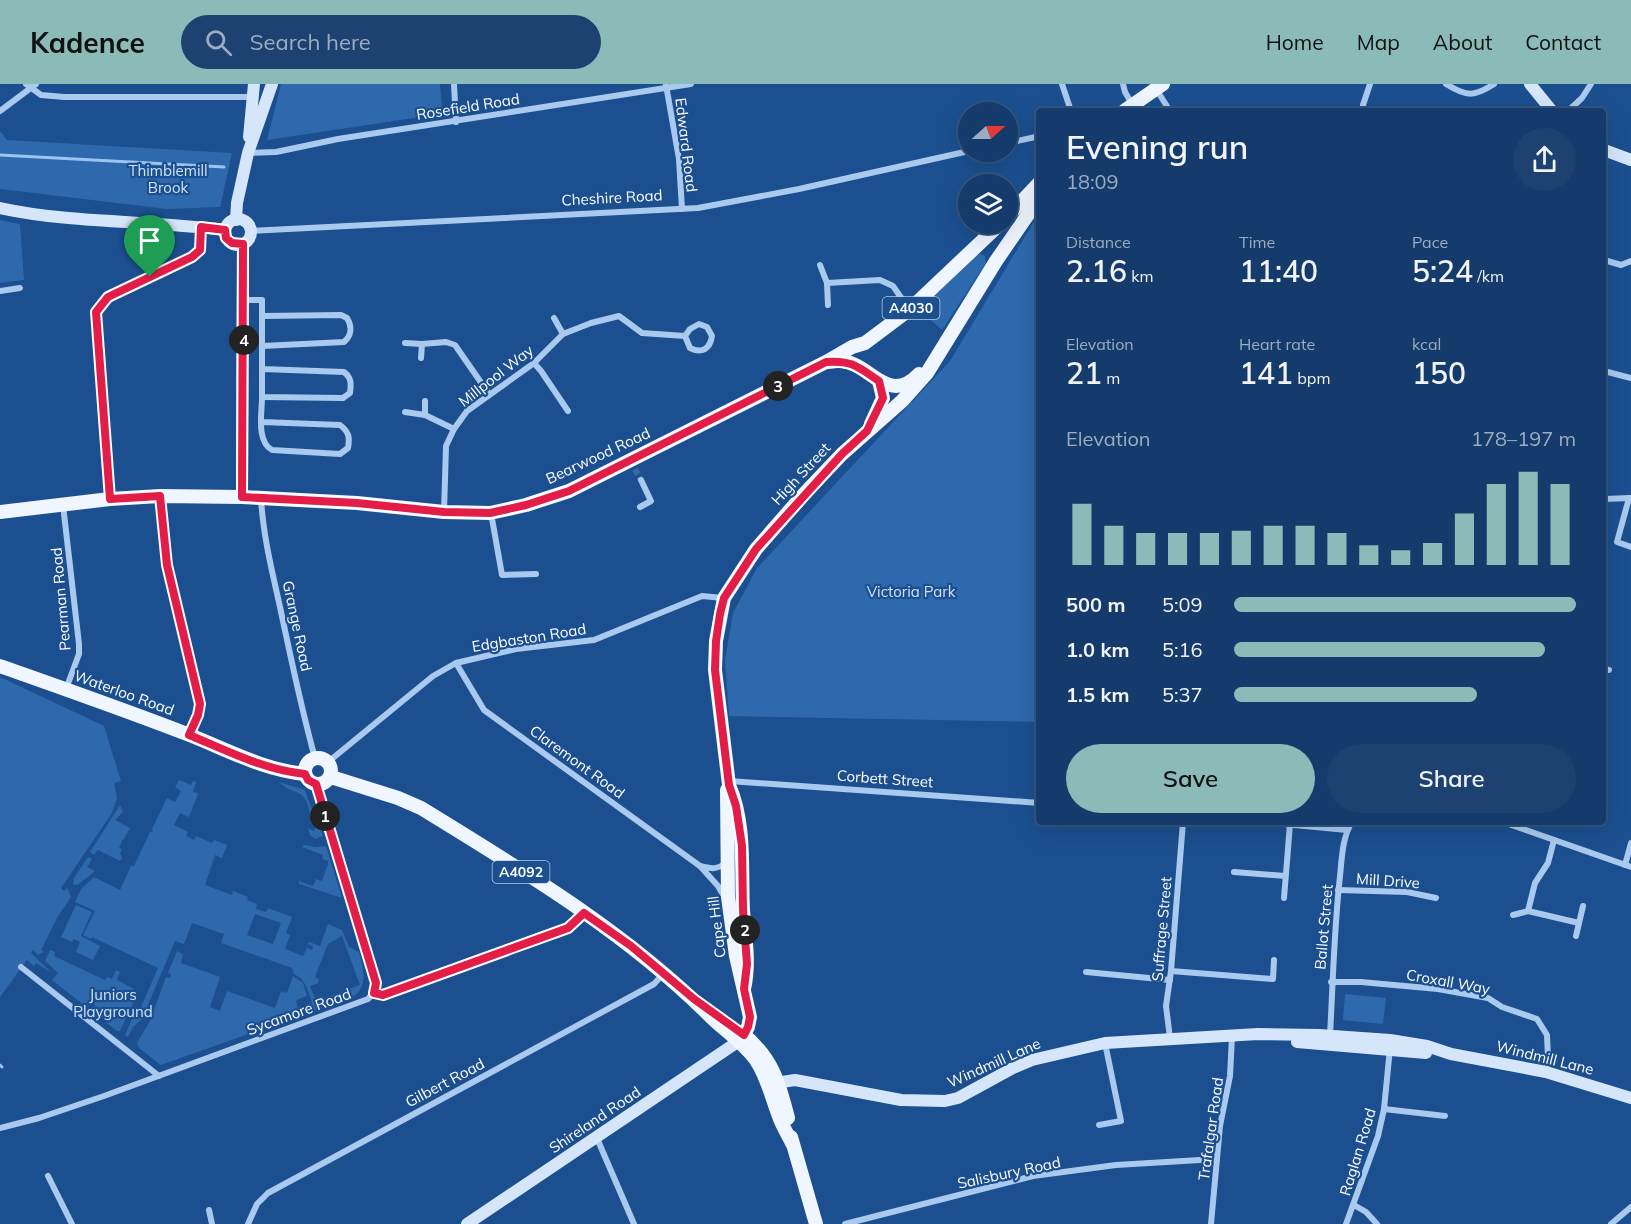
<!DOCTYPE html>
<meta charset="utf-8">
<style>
body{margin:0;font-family:Mulish,sans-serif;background:#1d4271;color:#f1f3f6;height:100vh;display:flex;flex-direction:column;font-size:22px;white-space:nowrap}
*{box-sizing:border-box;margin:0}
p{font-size:20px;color:#9dadc1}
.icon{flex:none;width:33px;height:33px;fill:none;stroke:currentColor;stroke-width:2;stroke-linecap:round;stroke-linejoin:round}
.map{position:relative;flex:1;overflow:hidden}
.drawer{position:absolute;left:1036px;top:24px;width:570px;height:717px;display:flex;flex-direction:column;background:#143b6b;border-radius:6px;box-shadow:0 6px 24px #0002,0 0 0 2px #33557e}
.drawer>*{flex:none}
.needle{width:39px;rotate:69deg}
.tools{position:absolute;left:958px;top:18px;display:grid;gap:12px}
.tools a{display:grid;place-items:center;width:60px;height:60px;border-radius:50%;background:#143b6b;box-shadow:0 6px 24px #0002,0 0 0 2px #33557e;font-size:30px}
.pin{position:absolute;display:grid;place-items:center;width:51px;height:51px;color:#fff;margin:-62px -26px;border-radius:50% 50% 50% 0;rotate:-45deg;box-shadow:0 0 6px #0007}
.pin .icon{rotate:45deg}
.km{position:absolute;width:30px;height:30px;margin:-15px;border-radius:50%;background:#222;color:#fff;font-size:16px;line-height:30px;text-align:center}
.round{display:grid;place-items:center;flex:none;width:63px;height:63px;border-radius:32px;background:#1d4271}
.summary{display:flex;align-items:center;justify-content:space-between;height:102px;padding:0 30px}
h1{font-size:33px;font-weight:600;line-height:45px}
.metrics{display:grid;grid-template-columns:repeat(3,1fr);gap:9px;height:102px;padding:6px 30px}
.metrics div{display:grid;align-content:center}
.metrics b{font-size:30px;font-weight:600}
.metrics small{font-size:16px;font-weight:400}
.metrics p{font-size:16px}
.chart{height:168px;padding:12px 30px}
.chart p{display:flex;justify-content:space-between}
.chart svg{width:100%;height:108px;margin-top:6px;stroke:#8bbbb9;stroke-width:6}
.action{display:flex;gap:12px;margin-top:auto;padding:12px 30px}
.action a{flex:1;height:69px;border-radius:36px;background:#8bbbb9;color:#111;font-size:24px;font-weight:600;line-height:69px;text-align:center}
.action a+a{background:#1d4271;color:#f1f3f6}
ul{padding:0 30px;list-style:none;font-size:20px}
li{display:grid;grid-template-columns:96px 72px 1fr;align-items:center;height:45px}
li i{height:15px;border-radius:8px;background:#8bbbb9}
header{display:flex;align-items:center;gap:36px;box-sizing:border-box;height:84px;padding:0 30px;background:#8bbbb9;color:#111}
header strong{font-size:28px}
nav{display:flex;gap:33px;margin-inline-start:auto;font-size:21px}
.search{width:420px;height:54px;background:#1d4271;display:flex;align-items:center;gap:15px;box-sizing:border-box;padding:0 21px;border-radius:33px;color:#9dadc1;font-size:22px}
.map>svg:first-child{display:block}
.green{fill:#2e69ad;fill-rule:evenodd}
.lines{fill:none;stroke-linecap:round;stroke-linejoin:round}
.stream{stroke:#9cc4f0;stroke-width:3}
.street-tunnel{stroke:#3d69a0;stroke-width:6;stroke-dasharray:6 3;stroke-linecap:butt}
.street{stroke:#a9c9ee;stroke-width:6}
.secondary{stroke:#d6e6fa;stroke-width:12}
.primary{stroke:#f0f6ff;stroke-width:14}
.route-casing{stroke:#fff;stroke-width:12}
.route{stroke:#e11d48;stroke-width:8}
.labels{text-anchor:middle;stroke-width:4.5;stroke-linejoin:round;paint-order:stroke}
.shield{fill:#1b4f8f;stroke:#bbcadd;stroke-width:1.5}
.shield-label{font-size:14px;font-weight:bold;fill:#fff}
.street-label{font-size:15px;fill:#fff;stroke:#1b4f8f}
.park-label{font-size:15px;fill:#cfe3fa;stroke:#1b4f8f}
</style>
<header>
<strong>Kadence</strong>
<div class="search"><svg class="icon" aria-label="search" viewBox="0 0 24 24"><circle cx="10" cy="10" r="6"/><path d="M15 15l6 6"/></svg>Search here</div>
<nav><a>Home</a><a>Map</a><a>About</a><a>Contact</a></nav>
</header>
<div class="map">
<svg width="1631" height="1140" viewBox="0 0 1631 1140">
<rect width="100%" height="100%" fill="#1b4f8f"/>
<g class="green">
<polygon points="281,0 440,0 442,24 434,31 267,56"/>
<polygon points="0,47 7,56 232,69 220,123 167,125 0,105"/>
<polygon points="1039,129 1039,638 729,632 725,576 733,529 757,484 950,277"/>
<polygon points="0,136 20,140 24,196 0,199"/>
<polygon points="978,169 985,172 986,179 942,246 917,224"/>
<polygon points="0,593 104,642 121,697 114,699 117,714 112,729 61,804 64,807 67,804 71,813 58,832 41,866 44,868 38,871 33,866 31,869 52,889 36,879 34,882 27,876 0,913"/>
<path d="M179,696L191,701L193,697L196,698L193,707L198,710L189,733L180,729L174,741L188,748L186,752L194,756L196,752L212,759L214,756L227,761L222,774L215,771L205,801L232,811L233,807L248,813L247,816L257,820L256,825L266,828L268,824L292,833L286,849L290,851L285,865L303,872L307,864L312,866L313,862L308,860L309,858L320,862L328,840L342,846L349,863L359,868C363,883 369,902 353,913L161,981L139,964L137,959L150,937L166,893L170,894L171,890L168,889L177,867L183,870L181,879L220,893L210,923L220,927L227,907L275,924L281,907L287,909L293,892L303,899L307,912L296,916L298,925L312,919C308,907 306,895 294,890L292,884L221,859L224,850L192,839L184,860L175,857L142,935L133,943L128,953L125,951L137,923H141L158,884L92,853L91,855L83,851L95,827L75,818L81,805L94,793L120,806L131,782H134L150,748H153L152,745L167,714L175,718L181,707L175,703ZM255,830L281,839L273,860L247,851ZM342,852L360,901L316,917L310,902L318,899L319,895L315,893L328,860Z"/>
<path d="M279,698L305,706L311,724L314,723L323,752L315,755L310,751L308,744L314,747L317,739L311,736C306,700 297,715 279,698Z"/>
<polygon points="120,721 123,728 115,736 130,744 124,755 121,757 122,758 119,764 122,765 120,769 122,774 120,777 98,766 94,771 90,768"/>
<polygon points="304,761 316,763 326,762 342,814 299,800 299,797 313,802 316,795 322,797 329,777 322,775 323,771 302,763"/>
<polygon points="88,773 92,775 87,783 95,787 79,800 75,801 73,800 74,794"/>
<polygon points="76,821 92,828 81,852 100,862 93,876 76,868 80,858 74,855 72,858 61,853"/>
<polygon points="50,866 55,868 54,872 105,896 107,893 112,895 116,886 120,888 117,896 134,905 129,908 130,912 136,913 120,947 117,947 92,927 95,921 92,918 89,922 85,922 52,896 58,889 45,877"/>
<polygon points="1345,910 1386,914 1383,940 1343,936"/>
</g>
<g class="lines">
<g class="stream">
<polyline points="0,71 224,83"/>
<polyline points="0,981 2,983"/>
</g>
<polyline class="street-tunnel" points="635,385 641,396"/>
<g class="street">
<polyline points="26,0 41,11 64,13 252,13"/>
<polyline points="454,0 456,38"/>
<polyline points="1062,0 1071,27"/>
<polyline points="1123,0 1125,8 1132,20"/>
<path d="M1446,0C1467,13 1474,13 1494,0"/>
<polyline points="666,1 679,75 682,125"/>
<polyline points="1156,5 1170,27"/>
<polyline points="0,27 36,0"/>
<polyline points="1363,27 1363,21 1370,0"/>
<polyline points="1568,27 1582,14 1591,0"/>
<polyline points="1008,59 1040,52"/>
<polyline points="248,69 276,68 338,55 691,0"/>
<polyline points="250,147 698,124 799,105 969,67"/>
<polyline points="1604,176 1621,181 1631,177"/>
<polyline points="820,181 827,199 828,221"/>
<polyline points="827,199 880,196 893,202 909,225"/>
<polyline points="0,207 20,204"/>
<path d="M244,216H262V262L344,258C352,251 352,242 347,234L341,231L262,232"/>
<polyline points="554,234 563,250"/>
<polyline points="405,259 422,260"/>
<path d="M262,262V313L343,314L350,309C351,300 352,294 344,288L262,285"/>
<polyline points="421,274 422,260 446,258 455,261 489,310"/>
<polyline points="534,279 541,287 568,327"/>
<polyline points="1604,287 1631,294"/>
<path d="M262,313C262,329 256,357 272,366L340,370L348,364C350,353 349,348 340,341L262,338"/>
<polyline points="405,328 425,331 454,345"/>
<polyline points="425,331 425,317"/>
<polyline points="160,413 167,481 200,620 189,650"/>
<polyline points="110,414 96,228 108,213 192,173 200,166 201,144"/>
<path d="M261,414C263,451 272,487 280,523C291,574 301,624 315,674"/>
<polyline points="1629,414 1617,458 1631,463"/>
<polyline points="1604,415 1630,414"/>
<polyline points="63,421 79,560 79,570 66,605"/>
<polyline points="640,423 651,417 641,396"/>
<path d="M444,428L446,362L454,345L467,327L534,279L563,250L591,239L619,232L642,249L685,252L690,245L699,240L707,243L712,252C710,265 702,270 690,264L685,252"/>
<polyline points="491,429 502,491 536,490"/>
<polyline points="456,579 484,626 700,782 718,802 725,814"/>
<polyline points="1604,585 1609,586"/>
<polyline points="328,678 433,592 456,579 516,565 594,556 702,512 723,514"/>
<polyline points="729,697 1040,719"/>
<polyline points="1263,738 1347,746"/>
<polyline points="1503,738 1631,783"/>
<polyline points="1625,781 1631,759"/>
<path d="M700,782C712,785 717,786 727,778"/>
<polyline points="1234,788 1285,792"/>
<polyline points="1338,806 1407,808 1436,814"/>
<polyline points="1284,814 1290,740"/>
<polyline points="1528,827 1535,799 1548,779 1554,756"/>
<polyline points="1513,831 1528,827 1579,839"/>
<polyline points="1576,852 1583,822"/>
<polyline points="21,883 159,992"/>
<polyline points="1171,887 1273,895 1274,876"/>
<polyline points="1086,888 1170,896"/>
<polyline points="1331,898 1361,898 1438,905 1488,914 1502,923 1537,935 1547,951 1548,974 1546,988"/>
<polyline points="374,908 383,911 568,844 584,829"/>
<path d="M1330,951C1333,898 1334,845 1340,792C1342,774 1342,754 1352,738"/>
<polyline points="1170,954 1166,922 1171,887 1183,738"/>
<polyline points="1384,1025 1445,1032"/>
<polyline points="1099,1041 1121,1037 1105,959"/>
<polyline points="0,1044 39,1034 104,1012 368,915 374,908 376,899 316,700"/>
<polyline points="596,1052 634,1140"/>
<polyline points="48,1092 72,1140"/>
<polyline points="1354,1121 1366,1128 1377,1140"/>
<polyline points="209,1126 212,1140"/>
<polyline points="248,1140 257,1120 268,1109 654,900 664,889"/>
<polyline points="845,1140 1033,1092 1116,1081 1217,1075"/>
<polyline points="1211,1140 1220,1042 1230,992 1232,952"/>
<polyline points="1346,1140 1378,1052 1384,1025 1390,964"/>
<polyline points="1611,1140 1631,1123"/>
</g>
<g class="secondary">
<polyline points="1530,0 1552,27"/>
<polyline points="249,53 254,0"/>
<polyline points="1604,66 1631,76"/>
<path d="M0,124C74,140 150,136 225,146"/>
<circle cx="238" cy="148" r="13"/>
<polyline points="236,136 237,119 248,69 272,0"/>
<polyline points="242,413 243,160"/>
<polyline points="1297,958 1426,969"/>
<polyline points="769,1000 795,996 901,1016 945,1017 958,1014 1013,984 1032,976 1105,959 1258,950 1319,951 1390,956 1427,962 1451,970 1546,988 1631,1014"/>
<polyline points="467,1140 739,957"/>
</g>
<g class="primary">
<polyline points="1124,27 1163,0"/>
<polyline points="1008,132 1040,98"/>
<path d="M828,278C833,278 838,276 842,277C871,280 888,322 919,290"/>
<polyline points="871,340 883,314 879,297"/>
<polyline points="0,428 110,415 160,412 242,413 357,419 444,428 490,429 526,421 569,407 826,278 852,263 865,259 909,226 1000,140"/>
<path d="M0,582C62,604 125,626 187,650C226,665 263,686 305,690"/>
<circle cx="318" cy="687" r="13"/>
<path d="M331,693L398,714L421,724C522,786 626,848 710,932C725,947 743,958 756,976C768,994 772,1015 780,1035C783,1043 788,1051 792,1059"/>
<polyline points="727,706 728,813 736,872 750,933 748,943 739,957"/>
<path d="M744,905C750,879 745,853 743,826C741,785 746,740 729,701L715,586L716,557L724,514L756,465L804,410L842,370L902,317L927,289L996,177L1040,113"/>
<path d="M743,950C772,974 779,998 788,1034"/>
<polyline points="791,1053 816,1140"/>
</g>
</g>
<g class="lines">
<g class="route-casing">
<path id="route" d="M201,143L225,146L226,154L232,159L243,160L242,413L357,419L444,428L490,429L526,421L569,407L826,278C852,276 858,283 879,297L883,314L867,347L842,370L756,465L724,514L720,530L716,557L715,586L729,701L736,722L742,762L743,826L747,880L744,905L750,933L748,943L744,951L694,915L631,862L584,829L568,844L383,911L374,909L376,899L316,700L308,696L305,690C264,686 226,666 189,651L198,631L200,620L167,481L160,412L110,415L96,228L108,213L192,173L200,166Z"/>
</g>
<use href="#route" class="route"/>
</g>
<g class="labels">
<g class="shield">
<rect x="882.5" y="213" width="57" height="22" rx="4.5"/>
<rect x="492.5" y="777" width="57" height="22" rx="4.5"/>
</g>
<g class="shield-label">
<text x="911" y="229">A4030</text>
<text x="521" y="793">A4092</text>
</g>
<g class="street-label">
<text transform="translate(468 23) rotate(-9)" y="5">Rosefield Road</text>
<text transform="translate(686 61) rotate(83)" y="5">Edward Road</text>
<text transform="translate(612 114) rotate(-3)" y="5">Cheshire Road</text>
<text transform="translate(496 292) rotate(-38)" y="5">Millpool Way</text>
<text transform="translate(598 372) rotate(-25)" y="5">Bearwood Road</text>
<text transform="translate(801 390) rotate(-47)" y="5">High Street</text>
<text transform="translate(61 515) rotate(-95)" y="5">Pearman Road</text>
<text transform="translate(297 542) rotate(78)" y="5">Grange Road</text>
<text transform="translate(529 554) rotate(-9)" y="5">Edgbaston Road</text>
<text transform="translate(124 609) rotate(20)" y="5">Waterloo Road</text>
<text transform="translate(577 678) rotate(36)" y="5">Claremont Road</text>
<text transform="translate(885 695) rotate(4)" y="5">Corbett Street</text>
<text transform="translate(1388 797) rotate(4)" y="5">Mill Drive</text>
<text transform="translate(717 843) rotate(-97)" y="5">Cape Hill</text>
<text transform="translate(1324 843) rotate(-85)" y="5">Ballot Street</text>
<text transform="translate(1162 845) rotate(-85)" y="5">Suffrage Street</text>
<text transform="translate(1448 898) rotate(10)" y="5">Croxall Way</text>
<text transform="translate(299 928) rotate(-20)" y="5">Sycamore Road</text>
<text transform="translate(1545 974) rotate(14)" y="5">Windmill Lane</text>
<text transform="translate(994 979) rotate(-24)" y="5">Windmill Lane</text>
<text transform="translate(445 999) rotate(-28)" y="5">Gilbert Road</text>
<text transform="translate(595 1036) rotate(-34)" y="5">Shireland Road</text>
<text transform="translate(1211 1045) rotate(-82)" y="5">Trafalgar Road</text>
<text transform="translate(1358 1068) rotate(-73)" y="5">Raglan Road</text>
<text transform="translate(1009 1089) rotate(-12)" y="5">Salisbury Road</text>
</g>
<g class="park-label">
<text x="168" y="92">Thimblemill<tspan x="168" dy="17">Brook</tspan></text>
<text x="911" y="513">Victoria Park</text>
<text x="113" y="916">Juniors<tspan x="113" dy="17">Playground</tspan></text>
</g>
</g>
</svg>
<div class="tools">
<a><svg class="needle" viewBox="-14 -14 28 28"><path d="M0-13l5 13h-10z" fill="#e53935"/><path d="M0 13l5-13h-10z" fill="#9dadc1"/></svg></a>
<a><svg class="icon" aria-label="layers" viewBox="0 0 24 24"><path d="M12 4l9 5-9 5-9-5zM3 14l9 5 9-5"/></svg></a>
</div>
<div class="pin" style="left:150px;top:193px;background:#1e9e55"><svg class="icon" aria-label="arrive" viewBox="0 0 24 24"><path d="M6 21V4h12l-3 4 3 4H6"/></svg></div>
<b class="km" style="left:325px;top:732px">1</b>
<b class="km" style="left:745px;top:846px">2</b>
<b class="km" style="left:778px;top:302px">3</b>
<b class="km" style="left:244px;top:256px">4</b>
<section class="drawer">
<div class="summary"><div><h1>Evening run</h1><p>18:09</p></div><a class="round"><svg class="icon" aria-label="share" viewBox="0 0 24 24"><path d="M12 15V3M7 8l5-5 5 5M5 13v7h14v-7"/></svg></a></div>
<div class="metrics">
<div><p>Distance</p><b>2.16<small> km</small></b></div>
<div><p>Time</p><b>11:40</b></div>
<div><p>Pace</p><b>5:24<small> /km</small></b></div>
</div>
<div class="metrics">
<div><p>Elevation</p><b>21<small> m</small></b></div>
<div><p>Heart rate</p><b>141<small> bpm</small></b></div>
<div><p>kcal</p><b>150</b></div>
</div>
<div class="chart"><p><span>Elevation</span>178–197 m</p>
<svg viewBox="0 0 160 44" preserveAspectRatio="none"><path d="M5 44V19M15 44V28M25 44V31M35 44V31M45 44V31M55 44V30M65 44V28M75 44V28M85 44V31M95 44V36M105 44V38M115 44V35M125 44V23M135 44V11M145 44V6M155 44V11"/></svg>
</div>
<ul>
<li><b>500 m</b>5:09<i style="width:100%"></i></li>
<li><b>1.0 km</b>5:16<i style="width:91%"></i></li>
<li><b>1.5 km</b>5:37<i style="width:71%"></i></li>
</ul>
<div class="action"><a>Save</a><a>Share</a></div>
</section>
</div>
